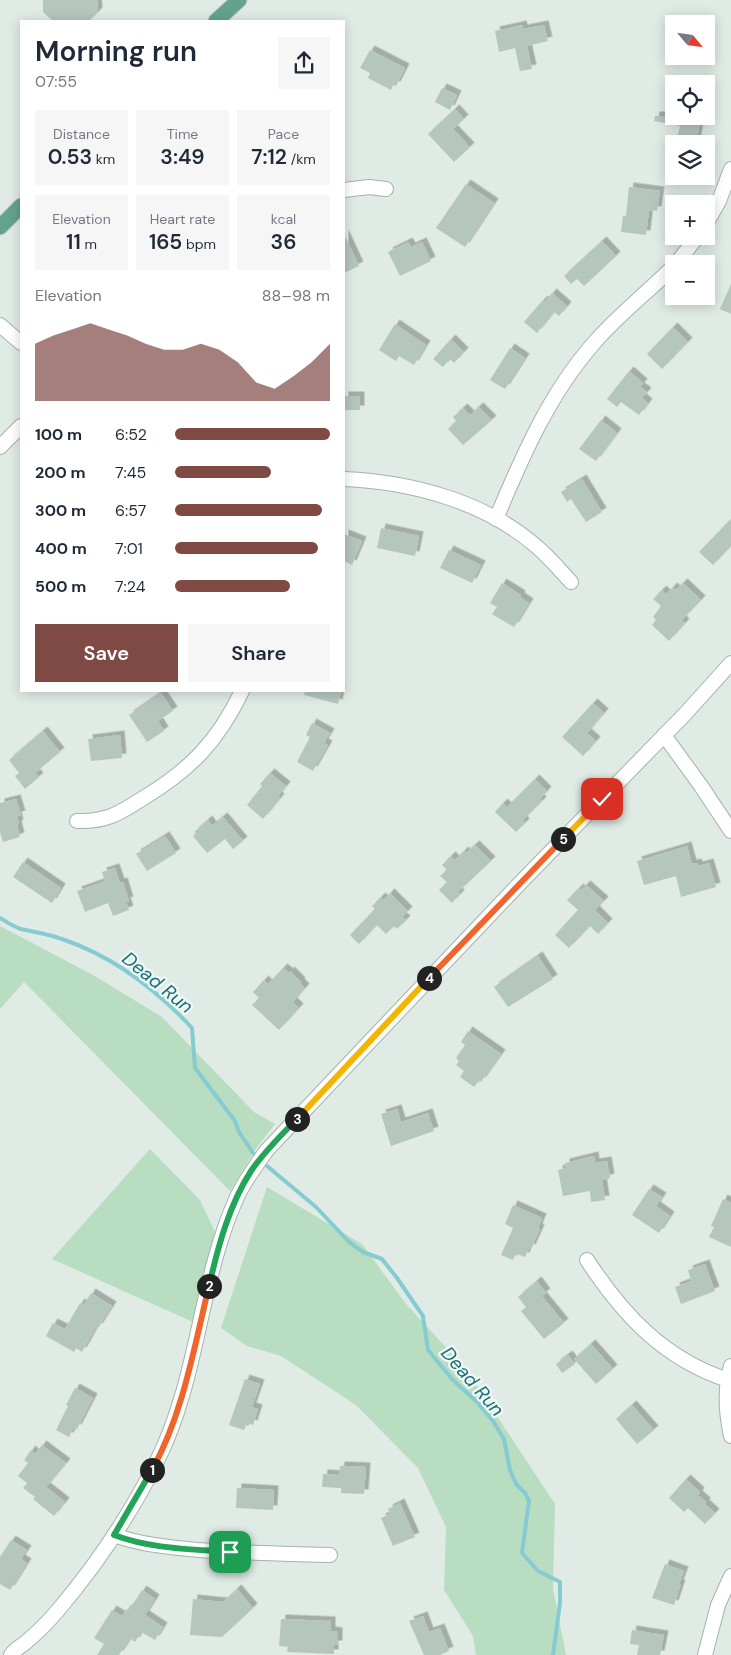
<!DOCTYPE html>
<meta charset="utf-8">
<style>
body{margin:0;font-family:"DM Sans",sans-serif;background:#f6f6f7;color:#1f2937;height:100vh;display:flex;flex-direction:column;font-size:19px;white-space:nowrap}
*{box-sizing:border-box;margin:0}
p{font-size:16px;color:#747a83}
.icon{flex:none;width:28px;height:28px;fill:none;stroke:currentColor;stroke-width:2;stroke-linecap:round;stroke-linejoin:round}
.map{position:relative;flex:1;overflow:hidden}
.drawer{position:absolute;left:20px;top:20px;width:325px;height:672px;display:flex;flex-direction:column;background:#fff;border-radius:0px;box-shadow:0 2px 12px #0003}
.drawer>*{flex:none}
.needle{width:32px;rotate:119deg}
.fabs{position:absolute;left:665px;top:15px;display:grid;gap:10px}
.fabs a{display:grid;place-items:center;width:50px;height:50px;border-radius:0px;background:#fff;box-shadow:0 2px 12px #0003;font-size:25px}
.pin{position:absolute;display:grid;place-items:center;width:42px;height:42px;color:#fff;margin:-21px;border-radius:10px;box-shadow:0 2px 8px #0006}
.km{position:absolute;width:25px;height:25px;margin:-12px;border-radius:50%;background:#222;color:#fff;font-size:14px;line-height:25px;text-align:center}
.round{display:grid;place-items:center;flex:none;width:52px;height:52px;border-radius:0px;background:#f6f6f7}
.overview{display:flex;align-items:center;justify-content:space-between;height:85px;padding:0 15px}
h1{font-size:28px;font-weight:600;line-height:38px}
.stats{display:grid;grid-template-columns:repeat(3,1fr);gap:8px;height:85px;padding:5px 15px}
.stats div{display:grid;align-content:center;border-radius:0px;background:#f6f6f7;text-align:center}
.stats b{font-size:21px;font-weight:600}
.stats small{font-size:14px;font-weight:400}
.stats p{font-size:14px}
.chart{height:140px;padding:10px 15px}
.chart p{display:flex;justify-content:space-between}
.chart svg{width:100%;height:90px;margin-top:5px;fill:#7f4a44;opacity:.7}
.primary-button{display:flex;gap:10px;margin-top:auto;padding:10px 15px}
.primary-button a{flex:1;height:58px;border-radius:0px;background:#7f4a44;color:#fff;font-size:20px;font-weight:600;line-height:58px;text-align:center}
.primary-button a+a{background:#f6f6f7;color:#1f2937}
ul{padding:0 15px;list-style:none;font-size:16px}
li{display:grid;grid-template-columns:80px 60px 1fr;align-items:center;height:38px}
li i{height:12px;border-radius:6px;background:#7f4a44}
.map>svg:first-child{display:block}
.green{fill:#b8ddc0}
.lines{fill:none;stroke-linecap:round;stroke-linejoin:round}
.stream{stroke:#86cbd2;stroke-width:4}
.building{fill:#b5c6be;filter:url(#shadow)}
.minor-casing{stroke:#a3b3ac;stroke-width:16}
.major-casing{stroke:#c1c8c6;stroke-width:17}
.minor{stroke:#fff;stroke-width:14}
.major{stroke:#63a28e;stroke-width:15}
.split-1-casing{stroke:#fff;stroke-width:10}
.split-2-casing{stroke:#fff;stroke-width:10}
.split-3-casing{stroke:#fff;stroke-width:10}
.split-4-casing{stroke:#fff;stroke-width:10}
.split-5-casing{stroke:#fff;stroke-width:10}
.split-6-casing{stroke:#fff;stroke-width:10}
.split-1{stroke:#22a559;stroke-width:6}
.split-2{stroke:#f0652b;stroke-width:6}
.split-3{stroke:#22a559;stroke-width:6}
.split-4{stroke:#f5b400;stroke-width:6}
.split-5{stroke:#f0652b;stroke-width:6}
.split-6{stroke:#f5b400;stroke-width:6}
.labels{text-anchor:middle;stroke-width:4.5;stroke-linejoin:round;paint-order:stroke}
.water-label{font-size:19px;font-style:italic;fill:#196f79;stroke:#f0f8f4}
</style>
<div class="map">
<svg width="731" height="1655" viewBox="0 0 731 1655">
<defs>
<filter id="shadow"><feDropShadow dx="4.5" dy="-4.5" stdDeviation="0" flood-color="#0004"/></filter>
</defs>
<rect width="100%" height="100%" fill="#e0ebe5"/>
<g class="green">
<polygon points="0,926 93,975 162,1017 254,1112 275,1124 257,1147 230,1191 24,982 0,1009"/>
<polygon points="150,1149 200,1200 216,1234 193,1322 52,1259"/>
<polygon points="267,1187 362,1244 406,1304 465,1368 555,1504 553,1589 566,1655 476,1655 473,1636 444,1590 446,1527 418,1468 356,1405 281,1356 247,1346 221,1328"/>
</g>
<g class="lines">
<g class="stream">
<path d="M0,918C7,922 14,927 21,929C34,932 49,934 62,939C112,956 156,989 192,1028L195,1068L235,1121L239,1132L253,1153"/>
<polyline points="267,1166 316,1207 349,1242 363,1252 382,1259 397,1278 423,1316 428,1350 453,1380 477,1402 493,1421 504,1439 510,1470 516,1484 525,1493 529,1501 522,1553 538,1571 560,1582 560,1603 553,1655"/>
</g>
</g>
<g class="building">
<polygon points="43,0 97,0 98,12 89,21 53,21 43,12"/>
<polygon points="522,25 523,29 544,25 548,41 527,46 532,69 520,71 515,48 499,52 495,31"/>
<polygon points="370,50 405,68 396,86 393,85 391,90 368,78 370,73 360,68"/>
<polygon points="442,88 457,95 450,110 435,102"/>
<polygon points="455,109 464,119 453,129 470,147 454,162 428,134"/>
<polygon points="655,116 701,116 696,144 676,142 680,126 654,121"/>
<polygon points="466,184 494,203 465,247 436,228"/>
<polygon points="629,187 660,191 657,211 649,210 646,235 621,232 623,216 626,216"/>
<polygon points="344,234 359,266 344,273"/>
<polygon points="602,241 616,256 584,286 577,279 571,284 564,276"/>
<polygon points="408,242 411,247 422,242 431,261 400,276 388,252"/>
<polygon points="731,284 731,314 720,309"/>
<polygon points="552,293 567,306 559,316 554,312 537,333 524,322 543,300 545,302"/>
<polygon points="395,324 426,345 414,365 399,356 396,361 379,350"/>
<polygon points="673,327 688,342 662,369 647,354"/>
<polygon points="451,339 464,352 454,363 450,359 443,367 433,359"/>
<polygon points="510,348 525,358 505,389 490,380"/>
<polygon points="629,371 643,383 640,387 647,392 642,398 648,403 639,415 621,402 617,407 607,399"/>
<rect x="344" y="396" width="16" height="14"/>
<polygon points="479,407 492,420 463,445 448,429 456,421 453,417 463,408 470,415"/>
<polygon points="601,420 617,433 596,461 579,449"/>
<polygon points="582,479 602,512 586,522 571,499 567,502 561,492"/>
<polygon points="731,519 731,546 713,565 699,552"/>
<polygon points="381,528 419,536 415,556 377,548"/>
<polygon points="344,534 362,541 352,565 344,561"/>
<polygon points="449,550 481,565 472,583 440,568"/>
<polygon points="502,583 521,595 520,597 529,603 514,627 492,614 497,607 490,603"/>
<polygon points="683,583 701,600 682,620 685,623 669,641 652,625 656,620 653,617 661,606 653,599 662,590 666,594 673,587 676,590"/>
<polygon points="305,691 341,691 338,704 304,695"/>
<polygon points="161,693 173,711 158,721 164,731 147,742 129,715"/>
<polygon points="593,703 604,713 587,733 596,741 583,756 562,737"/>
<polygon points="312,723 330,733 324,743 328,745 313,771 297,762 310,737 306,735"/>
<polygon points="43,731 60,752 35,773 39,777 25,789 15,776 19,773 9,760"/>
<polygon points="120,735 122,758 91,761 88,739"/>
<polygon points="270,773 286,786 278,796 280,798 263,819 247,805 262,786 260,784"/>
<polygon points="535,779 547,791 540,799 542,801 523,820 525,823 516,832 495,812 503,803 507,807"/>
<polygon points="16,799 21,815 17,816 19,824 17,825 20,837 3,842 0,832 0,803"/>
<polygon points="223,817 243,841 233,849 225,839 207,853 193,836 196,833 194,832 208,820 212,826"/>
<polygon points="165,836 176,853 147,871 136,854"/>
<polygon points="475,845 491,861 458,892 460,894 452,903 439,890 447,882 440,876 447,870 442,865 451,856 455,860 464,851 466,853"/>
<polygon points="687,846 692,864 697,863 698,866 709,863 716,887 681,897 676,876 644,885 637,861"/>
<polygon points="23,862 61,888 52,903 13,877"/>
<polygon points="115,868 120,883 123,882 129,901 126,902 129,910 113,916 108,903 85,912 77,891 105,881 102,872"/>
<polygon points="586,885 604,901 595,910 608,923 598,934 590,926 569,948 555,935 578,910 567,900 579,888 581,890"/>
<polygon points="390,893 408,911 402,917 406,920 397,929 394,926 386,934 377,925 359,944 350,935 375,909 372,906 381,897 384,900"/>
<polygon points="538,956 553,979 508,1007 494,987"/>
<polygon points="283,968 289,973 290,971 301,982 300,983 305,988 293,1002 299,1008 279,1030 252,1005 259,998 253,992 264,980 268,984"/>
<polygon points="468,1031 501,1054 481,1082 479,1080 474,1087 460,1077 464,1071 456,1065 459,1061 456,1058 465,1045 461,1042"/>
<polygon points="397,1109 401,1122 428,1113 434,1131 391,1146 381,1114"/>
<polygon points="594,1156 595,1163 607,1161 610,1178 602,1180 605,1200 591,1202 590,1191 563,1196 558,1170 565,1168 565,1163"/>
<polygon points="649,1189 662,1197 656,1206 670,1216 659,1233 632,1215"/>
<polygon points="723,1199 731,1203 731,1247 709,1237 714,1227 711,1226"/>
<polygon points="513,1205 542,1218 538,1228 540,1229 531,1249 529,1248 525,1257 516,1253 513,1260 501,1255 513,1228 505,1224"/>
<polygon points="705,1264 715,1291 681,1304 675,1287 691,1281 688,1270"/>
<polygon points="537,1281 546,1293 542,1296 564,1323 544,1339 521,1311 526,1307 518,1297"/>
<polygon points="91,1293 112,1306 98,1328 96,1327 82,1352 76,1348 74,1352 46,1336 53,1323 65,1329 80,1303 84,1305"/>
<polygon points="591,1344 613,1369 596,1384 574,1359"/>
<polygon points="568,1355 575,1364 562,1373 556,1364"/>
<polygon points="245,1379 260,1384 252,1407 258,1409 253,1425 247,1423 244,1430 229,1425"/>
<polygon points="75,1388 93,1398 77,1429 74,1427 69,1437 56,1430 68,1406 66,1405"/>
<polygon points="632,1405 654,1430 637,1444 616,1419"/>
<polygon points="42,1445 66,1463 46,1487 65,1502 54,1516 33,1499 35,1497 23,1488 27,1483 18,1476 28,1463 24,1460 31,1450 35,1454"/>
<polygon points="340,1466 366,1467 364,1494 341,1493 341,1488 322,1487 323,1474 339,1475"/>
<polygon points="686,1479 700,1492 698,1495 706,1502 705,1504 715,1513 705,1524 688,1508 684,1512 669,1498"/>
<polygon points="237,1488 274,1490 273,1510 236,1508"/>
<polygon points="400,1503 415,1537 393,1546 381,1518 390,1514 388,1509"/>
<polygon points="11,1540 27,1550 21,1559 27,1563 10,1590 0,1584 0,1557"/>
<polygon points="665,1564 684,1571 679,1584 681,1584 674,1605 652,1598"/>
<polygon points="237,1589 253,1608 222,1637 190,1635 193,1599 223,1602"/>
<polygon points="142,1590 155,1599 145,1615 163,1627 155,1640 141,1632 135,1642 130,1638 119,1655 97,1655 104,1644 94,1638 112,1610 122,1616 127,1609 129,1610"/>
<polygon points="423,1616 429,1632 440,1628 449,1651 440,1655 424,1655 409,1621"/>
<polygon points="281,1619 331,1621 331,1631 338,1632 338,1645 334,1645 334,1654 287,1652 288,1647 279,1646"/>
<polygon points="632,1630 664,1635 660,1655 637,1655 639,1645 630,1644"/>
</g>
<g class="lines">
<g class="minor-casing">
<g id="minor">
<polyline points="344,190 369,187 386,189"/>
<polyline points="706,224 719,201 731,169"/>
<polyline points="676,264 698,236"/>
<polyline points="0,325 21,343"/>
<polyline points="0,447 21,426"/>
<path d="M344,479C411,482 484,501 536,546C549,557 559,569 571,582"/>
<path d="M496,519C522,457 549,394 594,343C618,315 648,292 674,266"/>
<polyline points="664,735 701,786 731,831"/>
<path d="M77,821C107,822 120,813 145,797C191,769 218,741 242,691"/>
<path d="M587,1260C623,1315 664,1359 728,1380"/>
<path d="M731,1366C724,1390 726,1413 731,1436"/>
<path d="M114,1535C142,1545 168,1547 198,1550C242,1553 286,1554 330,1555"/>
<path d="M11,1655C14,1650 20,1647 25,1643C37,1633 49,1621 59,1609C97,1564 131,1513 157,1461C199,1378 199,1281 237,1197C245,1180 256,1165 267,1150L522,881L685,714L731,663"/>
<polyline points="705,1655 718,1605 731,1576"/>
</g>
</g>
<g class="major-casing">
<g id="major">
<polyline points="216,21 239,0"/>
<polyline points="0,227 21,206"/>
</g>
</g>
<use href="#minor" class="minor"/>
<use href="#major" class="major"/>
</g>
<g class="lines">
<g class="split-1-casing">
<path id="split-1" d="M152,1470L114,1535C151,1549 191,1549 230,1552"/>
</g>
<g class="split-2-casing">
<path id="split-2" d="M152,1470C183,1414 194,1348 209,1286"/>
</g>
<g class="split-3-casing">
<path id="split-3" d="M209,1286C218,1247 229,1205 251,1171C264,1152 281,1135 297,1119"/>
</g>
<g class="split-4-casing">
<polyline id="split-4" points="297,1119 429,978"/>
</g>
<g class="split-5-casing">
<polyline id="split-5" points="429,978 563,839"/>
</g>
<g class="split-6-casing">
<polyline id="split-6" points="563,839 602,799"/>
</g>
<use href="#split-1" class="split-1"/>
<use href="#split-2" class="split-2"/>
<use href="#split-3" class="split-3"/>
<use href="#split-4" class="split-4"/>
<use href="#split-5" class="split-5"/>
<use href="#split-6" class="split-6"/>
</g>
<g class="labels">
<g class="water-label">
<text transform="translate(158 982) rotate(39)" y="7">Dead Run</text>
<text transform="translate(473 1381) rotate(49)" y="7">Dead Run</text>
</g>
</g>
</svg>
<div class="fabs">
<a><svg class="needle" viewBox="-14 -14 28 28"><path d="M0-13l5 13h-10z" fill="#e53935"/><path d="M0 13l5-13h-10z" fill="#747a83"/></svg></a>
<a><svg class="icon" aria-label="locate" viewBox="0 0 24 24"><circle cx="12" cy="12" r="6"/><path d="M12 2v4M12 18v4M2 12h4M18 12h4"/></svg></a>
<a><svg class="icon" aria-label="layers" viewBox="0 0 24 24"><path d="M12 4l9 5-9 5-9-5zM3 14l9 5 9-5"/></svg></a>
<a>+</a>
<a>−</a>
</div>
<div class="pin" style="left:230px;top:1552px;background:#1e9e55"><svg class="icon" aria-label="arrive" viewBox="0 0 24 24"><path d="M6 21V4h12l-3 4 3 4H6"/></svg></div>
<div class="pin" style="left:602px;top:799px;background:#d93025"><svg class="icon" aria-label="check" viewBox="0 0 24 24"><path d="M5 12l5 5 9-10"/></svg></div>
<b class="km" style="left:152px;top:1470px">1</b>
<b class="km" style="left:209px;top:1286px">2</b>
<b class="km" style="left:297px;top:1119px">3</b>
<b class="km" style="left:429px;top:978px">4</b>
<b class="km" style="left:563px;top:839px">5</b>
<section class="drawer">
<div class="overview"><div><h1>Morning run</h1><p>07:55</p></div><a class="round"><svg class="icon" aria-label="share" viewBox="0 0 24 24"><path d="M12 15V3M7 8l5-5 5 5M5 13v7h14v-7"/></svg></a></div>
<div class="stats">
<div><p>Distance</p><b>0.53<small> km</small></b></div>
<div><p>Time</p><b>3:49</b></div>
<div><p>Pace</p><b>7:12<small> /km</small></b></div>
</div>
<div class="stats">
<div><p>Elevation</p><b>11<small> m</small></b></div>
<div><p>Heart rate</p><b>165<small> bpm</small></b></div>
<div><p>kcal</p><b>36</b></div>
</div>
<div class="chart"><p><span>Elevation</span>88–98 m</p>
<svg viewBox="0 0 160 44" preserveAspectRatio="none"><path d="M0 44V16L10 12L20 9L30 6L40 9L50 12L60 16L70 19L80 19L90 16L100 19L110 25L120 35L130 38L140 32L150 25L160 16V44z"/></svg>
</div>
<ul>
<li><b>100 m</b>6:52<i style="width:100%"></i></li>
<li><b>200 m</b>7:45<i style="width:62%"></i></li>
<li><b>300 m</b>6:57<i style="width:95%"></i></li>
<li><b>400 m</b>7:01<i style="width:92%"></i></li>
<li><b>500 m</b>7:24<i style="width:74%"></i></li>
</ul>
<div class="primary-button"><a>Save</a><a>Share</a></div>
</section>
</div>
